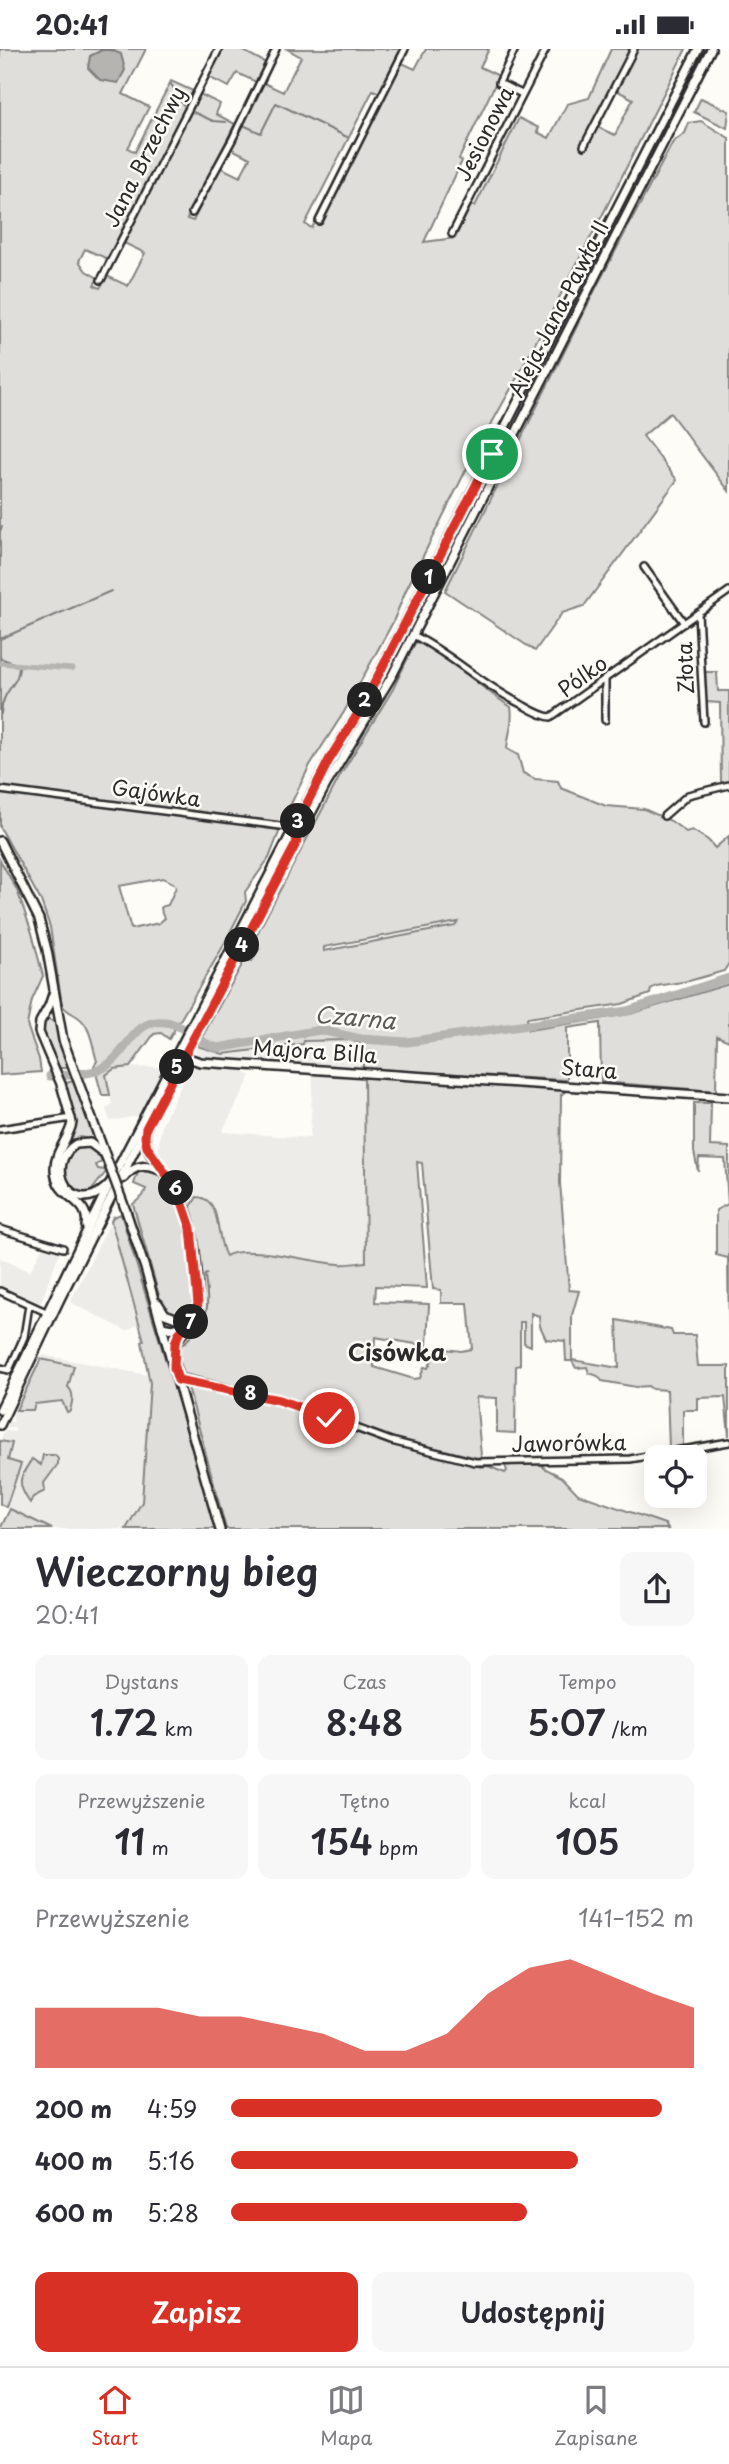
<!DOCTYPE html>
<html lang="pl">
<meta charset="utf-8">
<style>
body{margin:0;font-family:"Playpen Sans",sans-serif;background:#f7f7f7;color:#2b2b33;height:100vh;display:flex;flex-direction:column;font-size:26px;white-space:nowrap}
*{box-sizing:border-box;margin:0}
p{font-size:23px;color:#7c7c81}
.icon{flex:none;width:38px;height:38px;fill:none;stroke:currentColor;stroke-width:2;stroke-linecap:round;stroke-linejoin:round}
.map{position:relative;height:1480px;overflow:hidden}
.side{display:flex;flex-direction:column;background:#fff;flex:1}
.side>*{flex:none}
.tools{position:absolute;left:644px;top:1396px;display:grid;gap:14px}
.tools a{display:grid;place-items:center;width:63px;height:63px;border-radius:14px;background:#fff;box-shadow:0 7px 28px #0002;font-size:35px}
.pin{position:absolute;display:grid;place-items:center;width:60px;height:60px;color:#fff;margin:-30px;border:4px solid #fff;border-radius:50%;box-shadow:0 2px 7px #0007}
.km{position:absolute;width:35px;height:35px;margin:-18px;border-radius:50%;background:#222;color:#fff;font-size:19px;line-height:35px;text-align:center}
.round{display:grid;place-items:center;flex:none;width:74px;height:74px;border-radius:14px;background:#f7f7f7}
.summary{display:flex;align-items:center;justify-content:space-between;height:119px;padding:0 35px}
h1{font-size:38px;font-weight:600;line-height:52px}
.stats{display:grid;grid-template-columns:repeat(3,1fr);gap:10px;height:119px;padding:7px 35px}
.stats div{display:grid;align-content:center;border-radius:14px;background:#f7f7f7;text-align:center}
.stats b{font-size:35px;font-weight:600}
.stats small{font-size:19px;font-weight:400}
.stats p{font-size:19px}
.chart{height:196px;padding:14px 35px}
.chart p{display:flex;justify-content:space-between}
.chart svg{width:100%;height:126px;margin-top:7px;fill:#d93025;opacity:.7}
.button{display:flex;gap:14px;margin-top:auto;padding:14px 35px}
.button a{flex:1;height:80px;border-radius:14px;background:#d93025;color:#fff;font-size:28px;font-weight:600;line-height:80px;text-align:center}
.button a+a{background:#f7f7f7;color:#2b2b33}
ul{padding:0 35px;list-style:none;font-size:23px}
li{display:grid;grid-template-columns:112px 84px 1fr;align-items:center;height:52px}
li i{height:18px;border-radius:9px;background:#d93025}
.status{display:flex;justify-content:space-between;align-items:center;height:49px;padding:0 35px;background:#fff;direction:ltr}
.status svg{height:19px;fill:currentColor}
.tab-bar{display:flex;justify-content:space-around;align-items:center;height:98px;border-top:2px solid #e1e1e2;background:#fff;font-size:19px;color:#7c7c81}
.tab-bar a{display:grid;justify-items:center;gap:4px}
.tab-bar .selected{color:#d93025}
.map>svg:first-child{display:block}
.built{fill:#edece8}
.green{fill:#dfdeda;stroke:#858482;stroke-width:2;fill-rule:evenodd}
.water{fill:#b5b4b1;stroke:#7e7d7b;stroke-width:2}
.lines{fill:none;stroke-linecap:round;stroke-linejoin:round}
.stream{stroke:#7e7d7b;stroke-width:2}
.canal{stroke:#b5b4b1;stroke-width:5}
.river{stroke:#b5b4b1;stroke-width:9}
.street-casing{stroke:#2b2b2b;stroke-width:10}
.secondary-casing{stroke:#2b2b2b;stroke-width:12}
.street{stroke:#fdfcf7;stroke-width:5}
.secondary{stroke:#fdfcf7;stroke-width:7}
.secondary-bridge-casing{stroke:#2b2b2b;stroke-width:12;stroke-linecap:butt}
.secondary-bridge{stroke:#fdfcf7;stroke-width:7}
.route-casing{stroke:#fff;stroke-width:14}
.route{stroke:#d93025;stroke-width:9}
.labels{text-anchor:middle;stroke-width:5;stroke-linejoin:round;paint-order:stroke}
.street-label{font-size:21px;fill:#2b2b2b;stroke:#fdfcf7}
.water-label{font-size:23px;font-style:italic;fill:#5b5b5a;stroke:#fdfcf7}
.neighbourhood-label{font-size:23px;font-weight:bold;fill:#2b2b2b;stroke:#fdfcf7}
</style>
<div class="status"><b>20:41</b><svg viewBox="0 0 49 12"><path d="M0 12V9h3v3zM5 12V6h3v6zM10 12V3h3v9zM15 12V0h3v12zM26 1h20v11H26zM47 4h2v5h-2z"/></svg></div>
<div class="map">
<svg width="729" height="1481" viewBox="0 0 729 1481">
<rect width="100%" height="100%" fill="#fdfcf7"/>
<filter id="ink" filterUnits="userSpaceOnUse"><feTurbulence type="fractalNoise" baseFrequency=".0143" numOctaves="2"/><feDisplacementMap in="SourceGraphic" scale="14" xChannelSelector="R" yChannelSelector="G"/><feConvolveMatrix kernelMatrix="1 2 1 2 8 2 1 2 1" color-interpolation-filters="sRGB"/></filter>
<g filter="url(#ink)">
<g class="built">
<polygon points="329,990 351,991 363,997 363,1020 196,1008 197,1004 195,1002 197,997 223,1005"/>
<polygon points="191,1017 243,1020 245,1024 251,1027 222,1083 310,1089 313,1026 364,1028 366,1213 340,1215 278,1206 235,1203 226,1207 221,1199 214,1158 197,1148 191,1154 189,1146 158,1101 162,1075"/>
<polygon points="161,1018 161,1024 137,1067 110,1072 106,1060 112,1055 105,1026 114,1019"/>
<polygon points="111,1172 139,1274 127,1282 70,1253"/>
<polygon points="43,1197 60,1202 41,1253 36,1255 0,1237 0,1209 30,1223"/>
<polygon points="43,1306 148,1326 150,1334 142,1453 126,1480 52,1480 0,1455 0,1391 5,1382 15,1383 15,1378 7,1378 9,1373 14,1373 12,1368"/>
</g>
<g class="green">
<path d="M0,0H146L123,45L149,58L128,99L135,103L171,32L193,42L108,210L85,200L79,212L86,222L98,229L94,236L100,239L107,227L128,237L145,204L124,194L200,45L220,55L216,65L235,75L187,170L193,172L220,118L240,128L250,109L230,99L264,34L283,43L301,8L287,0H403L380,44L373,41L305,175L312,179L315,173L323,171L325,163L400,13L415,20L426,0H489L480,18L499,27L459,110L462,112L424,193L455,189L471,156L475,157L519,69L539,79L537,83L549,89L567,55L589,49L611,0H632L586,99L597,78L615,86L633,50L616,41L637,0H686L604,163L518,327L468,417L406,541L393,573L344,663L310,716L287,763L269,809L245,843L246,852L221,901L169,990L161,984L154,985L130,1018L114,1020L106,1026L110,1046H102L94,1017L97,1012C93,1001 92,983 84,974C78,965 68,965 62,956L50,878L41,852L0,778ZM163,829L173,834L176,838L168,856L161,858L162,865L165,869L159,874L131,880L119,837Z"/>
<polygon points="222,0 240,0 266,14 256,33 237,24 229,38 208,28"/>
<polygon points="701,49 729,62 727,79 694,63"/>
<polygon points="701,72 729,89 729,442 670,364 643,387 677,431 584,557 562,564 535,602 445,542 598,235 673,93 685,84 689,74"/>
<path d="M420,593C453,610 479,639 511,658C514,672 508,685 507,700L518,706L523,724L535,730L558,732L561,739L606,757L644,760L671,772L686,783L692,781L708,791L715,799L729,787V914L724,922L689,932L656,937L651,940L650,945L622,955L527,969L528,981L630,965L729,935V992L717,987L716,1042L601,1033L600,974L567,979V1031L363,1020V997L351,991L304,992L303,995L223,1005L197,997L244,912H252L259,900L251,896L340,727L393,640L415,594ZM458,873L455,877L324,902V898Z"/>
<polygon points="705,623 717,623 718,642 729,642 729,732 721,734 720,654 706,653"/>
<polygon points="0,811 17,841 32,884 43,927 32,951 27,976 39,1010 41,1023 0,1026"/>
<polygon points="49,970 55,974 68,1019 58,1019 56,1017 41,980 44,972"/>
<path d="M364,1028L567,1041L561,1046L560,1134L569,1241L579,1242L572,1266V1311L619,1319L617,1271L671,1281L673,1286H695L698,1317H729V1387L725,1348L698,1349V1361H683V1396L669,1399L667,1341L652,1340L648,1337L636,1338L602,1332L598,1327L589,1324L587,1318L576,1319L572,1312H566L565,1292L546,1290L540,1277L539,1267L531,1264V1297L524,1294V1273H520V1316L516,1317L515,1384L497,1383V1349L476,1348L481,1407L478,1409L387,1387L276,1346L184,1325L179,1309L180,1300L177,1298C184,1283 199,1274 202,1258L196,1189L190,1159L197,1148C223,1149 215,1190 226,1207C244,1194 314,1214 339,1215C348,1216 357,1214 366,1213ZM417,1113L422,1114L433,1240L441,1241V1254H468L472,1300L461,1302L438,1299L428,1319L424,1318L420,1329L414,1330L374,1318L375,1288L427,1297L429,1255L375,1253L376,1237L427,1239Z"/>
<polygon points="73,1032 97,1092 80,1088 66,1094 75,1074 63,1035"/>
<polygon points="694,1054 711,1054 710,1097 729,1098 729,1283 728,1209 716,1206 716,1161 728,1155 725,1110 699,1109 698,1122 694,1103"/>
<path d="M88,1096L99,1105L102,1113L96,1116L98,1120L105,1121L106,1123L88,1146C59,1139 60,1121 73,1099Z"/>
<polygon points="143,1119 158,1124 165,1130 175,1145 187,1176 195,1249 191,1262 183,1268 170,1267 162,1257 133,1155 143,1147 146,1140 134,1135 139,1120"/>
<polygon points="121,1165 217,1480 126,1480 142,1453 150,1334 142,1293 144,1292 111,1172 113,1168"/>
<path d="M41,1310L74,1317L68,1338C75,1344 72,1354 70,1362L67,1363L62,1352L35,1355L33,1361H16Z"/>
<polygon points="188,1338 281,1355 394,1396 477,1415 480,1418 488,1417 505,1424 507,1422 505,1416 507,1414 541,1414 544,1419 562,1428 578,1445 665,1475 668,1480 226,1480"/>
<polygon points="0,1392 12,1394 8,1411 21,1415 6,1458 0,1455"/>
<path d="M43,1406H55L58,1410V1415L44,1434L45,1442L33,1448L30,1454C16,1434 19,1429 32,1410L41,1416Z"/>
<polygon points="10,1460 52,1480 0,1480"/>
</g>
<polygon class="water" points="102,1 111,1 121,5 125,21 118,34 100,31 88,19 90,7"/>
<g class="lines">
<g class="stream">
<polyline points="171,35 183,56"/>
<polyline points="193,63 213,72 226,73"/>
<polyline points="243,76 261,84 276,54 347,88"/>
<polyline points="0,482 2,478"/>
<polyline points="0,590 111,542"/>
<path d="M0,609L19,616C20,636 2,639 1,665"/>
<path d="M183,1295C211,1269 209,1263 205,1226L207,1225"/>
</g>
<polyline class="canal" points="0,614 73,620"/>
<path class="river" d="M50,1027C63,1027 92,1025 103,1019C127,1007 132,969 165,973C184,975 199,995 218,999L320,981L361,990L407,993L627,962L729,929"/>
<g class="street-casing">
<g id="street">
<polyline points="515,0 499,34 522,45"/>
<polyline points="584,97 634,0"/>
<polyline points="192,164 232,91 276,0"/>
<polyline points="319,172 405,0"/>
<polyline points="452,185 546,0"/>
<polyline points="101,231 219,0"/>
<polyline points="644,518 684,574"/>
<polyline points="698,564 704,673"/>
<path d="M413,586C451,605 482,636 521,655C530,660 540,667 551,668L729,542"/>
<polyline points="605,631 605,671"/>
<polyline points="0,741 288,778 294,780 297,790"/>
<polyline points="664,767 688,746 729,736"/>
<polyline points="283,777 300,764"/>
<polyline points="0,1080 72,1069"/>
<polyline points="0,1180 63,1199"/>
<polyline points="0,1242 46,1263"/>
<polyline points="0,1319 9,1321 24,1288 29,1256"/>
<polyline points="178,1331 280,1351 391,1392 475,1413 630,1410 729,1393"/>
</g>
</g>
<g class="secondary-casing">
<g id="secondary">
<polyline points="0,792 39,870 47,901 63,991 106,1108"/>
<path d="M54,942L49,957L40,973L39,983L61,1035L72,1074C69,1090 54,1103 55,1121C56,1151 91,1149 86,1177"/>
<polyline points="183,1007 200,1013 729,1048"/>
<path d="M146,1083C142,1103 164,1122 175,1138C181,1147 185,1157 188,1167C194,1187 203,1250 194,1268C186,1286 173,1285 174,1309"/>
<path d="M102,1103L90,1094L76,1095C43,1115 71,1169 105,1139"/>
<path d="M124,1129C135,1115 147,1115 162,1122"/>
<polyline points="126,1162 145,1219 220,1481"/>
<polyline points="158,1254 165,1265 181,1271"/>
<polyline points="162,1278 172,1280 185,1277"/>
<polyline points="0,1361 110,1134 329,711 362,658 698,0"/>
<polyline points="0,1376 60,1250 173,1025 326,736 393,625 711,0"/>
</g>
</g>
<use href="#street" class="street"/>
<use href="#secondary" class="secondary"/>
<g class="secondary-bridge-casing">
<polyline id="secondary-bridge" points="106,1108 126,1162"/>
</g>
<use href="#secondary-bridge" class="secondary-bridge"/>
</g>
</g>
<g class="lines" filter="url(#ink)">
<g class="route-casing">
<polyline id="route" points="329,1369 279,1351 178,1331 174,1319 175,1294 179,1284 192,1271 198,1255 191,1179 179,1144 147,1098 145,1088 146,1079 297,793 294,780 329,711 362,658 492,405"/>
</g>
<use href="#route" class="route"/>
</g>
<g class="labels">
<g class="street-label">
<text transform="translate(485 85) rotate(-63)" y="7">Jesionowa</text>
<text transform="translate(145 108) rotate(-63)" y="7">Jana Brzechwy</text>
<text transform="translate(559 260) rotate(-63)" y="7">Aleja Jana Pawła II</text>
<text transform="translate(686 619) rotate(-92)" y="7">Złota</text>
<text transform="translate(583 628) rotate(-36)" y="7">Pólko</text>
<text transform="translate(156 745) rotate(8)" y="7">Gajówka</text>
<text transform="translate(315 1003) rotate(4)" y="7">Majora Billa</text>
<text transform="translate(589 1021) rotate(4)" y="7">Stara</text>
<text transform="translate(569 1395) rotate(-1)" y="7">Jaworówka</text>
</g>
<g class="water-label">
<text transform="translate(355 969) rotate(5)" y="8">Czarna</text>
</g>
<g class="neighbourhood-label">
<text x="397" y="1312">Cisówka</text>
</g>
</g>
</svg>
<div class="tools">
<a><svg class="icon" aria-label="locate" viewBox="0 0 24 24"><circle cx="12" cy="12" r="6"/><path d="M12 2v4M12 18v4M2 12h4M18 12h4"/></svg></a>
</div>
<div class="pin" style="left:492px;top:405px;background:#1e9e55"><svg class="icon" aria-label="arrive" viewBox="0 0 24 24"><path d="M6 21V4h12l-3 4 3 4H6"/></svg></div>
<div class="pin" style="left:329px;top:1369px;background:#d93025"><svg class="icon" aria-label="check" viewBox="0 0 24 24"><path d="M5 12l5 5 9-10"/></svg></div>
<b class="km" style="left:429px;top:528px">1</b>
<b class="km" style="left:365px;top:651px">2</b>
<b class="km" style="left:298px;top:772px">3</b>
<b class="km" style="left:242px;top:896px">4</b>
<b class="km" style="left:177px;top:1018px">5</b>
<b class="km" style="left:176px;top:1139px">6</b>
<b class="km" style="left:191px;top:1273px">7</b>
<b class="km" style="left:251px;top:1344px">8</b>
</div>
<section class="side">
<div class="summary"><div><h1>Wieczorny bieg</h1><p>20:41</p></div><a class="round"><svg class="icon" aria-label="share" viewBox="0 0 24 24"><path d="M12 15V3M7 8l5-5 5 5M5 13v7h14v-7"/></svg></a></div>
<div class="stats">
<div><p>Dystans</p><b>1.72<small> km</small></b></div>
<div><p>Czas</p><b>8:48</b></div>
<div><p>Tempo</p><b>5:07<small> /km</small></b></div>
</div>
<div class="stats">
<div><p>Przewyższenie</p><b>11<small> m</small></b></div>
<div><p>Tętno</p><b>154<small> bpm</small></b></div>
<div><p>kcal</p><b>105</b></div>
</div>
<div class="chart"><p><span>Przewyższenie</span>141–152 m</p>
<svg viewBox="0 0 160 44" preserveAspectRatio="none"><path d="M0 44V23L10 23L20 23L30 23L40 26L50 26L60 29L70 32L80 38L90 38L100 32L110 18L120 9L130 6L140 12L150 18L160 23V44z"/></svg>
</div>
<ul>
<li><b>200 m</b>4:59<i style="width:93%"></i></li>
<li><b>400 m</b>5:16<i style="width:75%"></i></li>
<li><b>600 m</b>5:28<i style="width:64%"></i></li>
</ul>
<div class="button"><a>Zapisz</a><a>Udostępnij</a></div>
</section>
<nav class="tab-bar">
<a class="selected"><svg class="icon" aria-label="home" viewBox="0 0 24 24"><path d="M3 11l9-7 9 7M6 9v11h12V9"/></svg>Start</a>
<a><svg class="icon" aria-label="map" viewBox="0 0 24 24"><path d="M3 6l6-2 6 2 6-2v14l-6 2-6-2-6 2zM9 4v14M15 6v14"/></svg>Mapa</a>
<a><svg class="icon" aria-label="saved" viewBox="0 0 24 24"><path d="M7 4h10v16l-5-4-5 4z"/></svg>Zapisane</a>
</nav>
